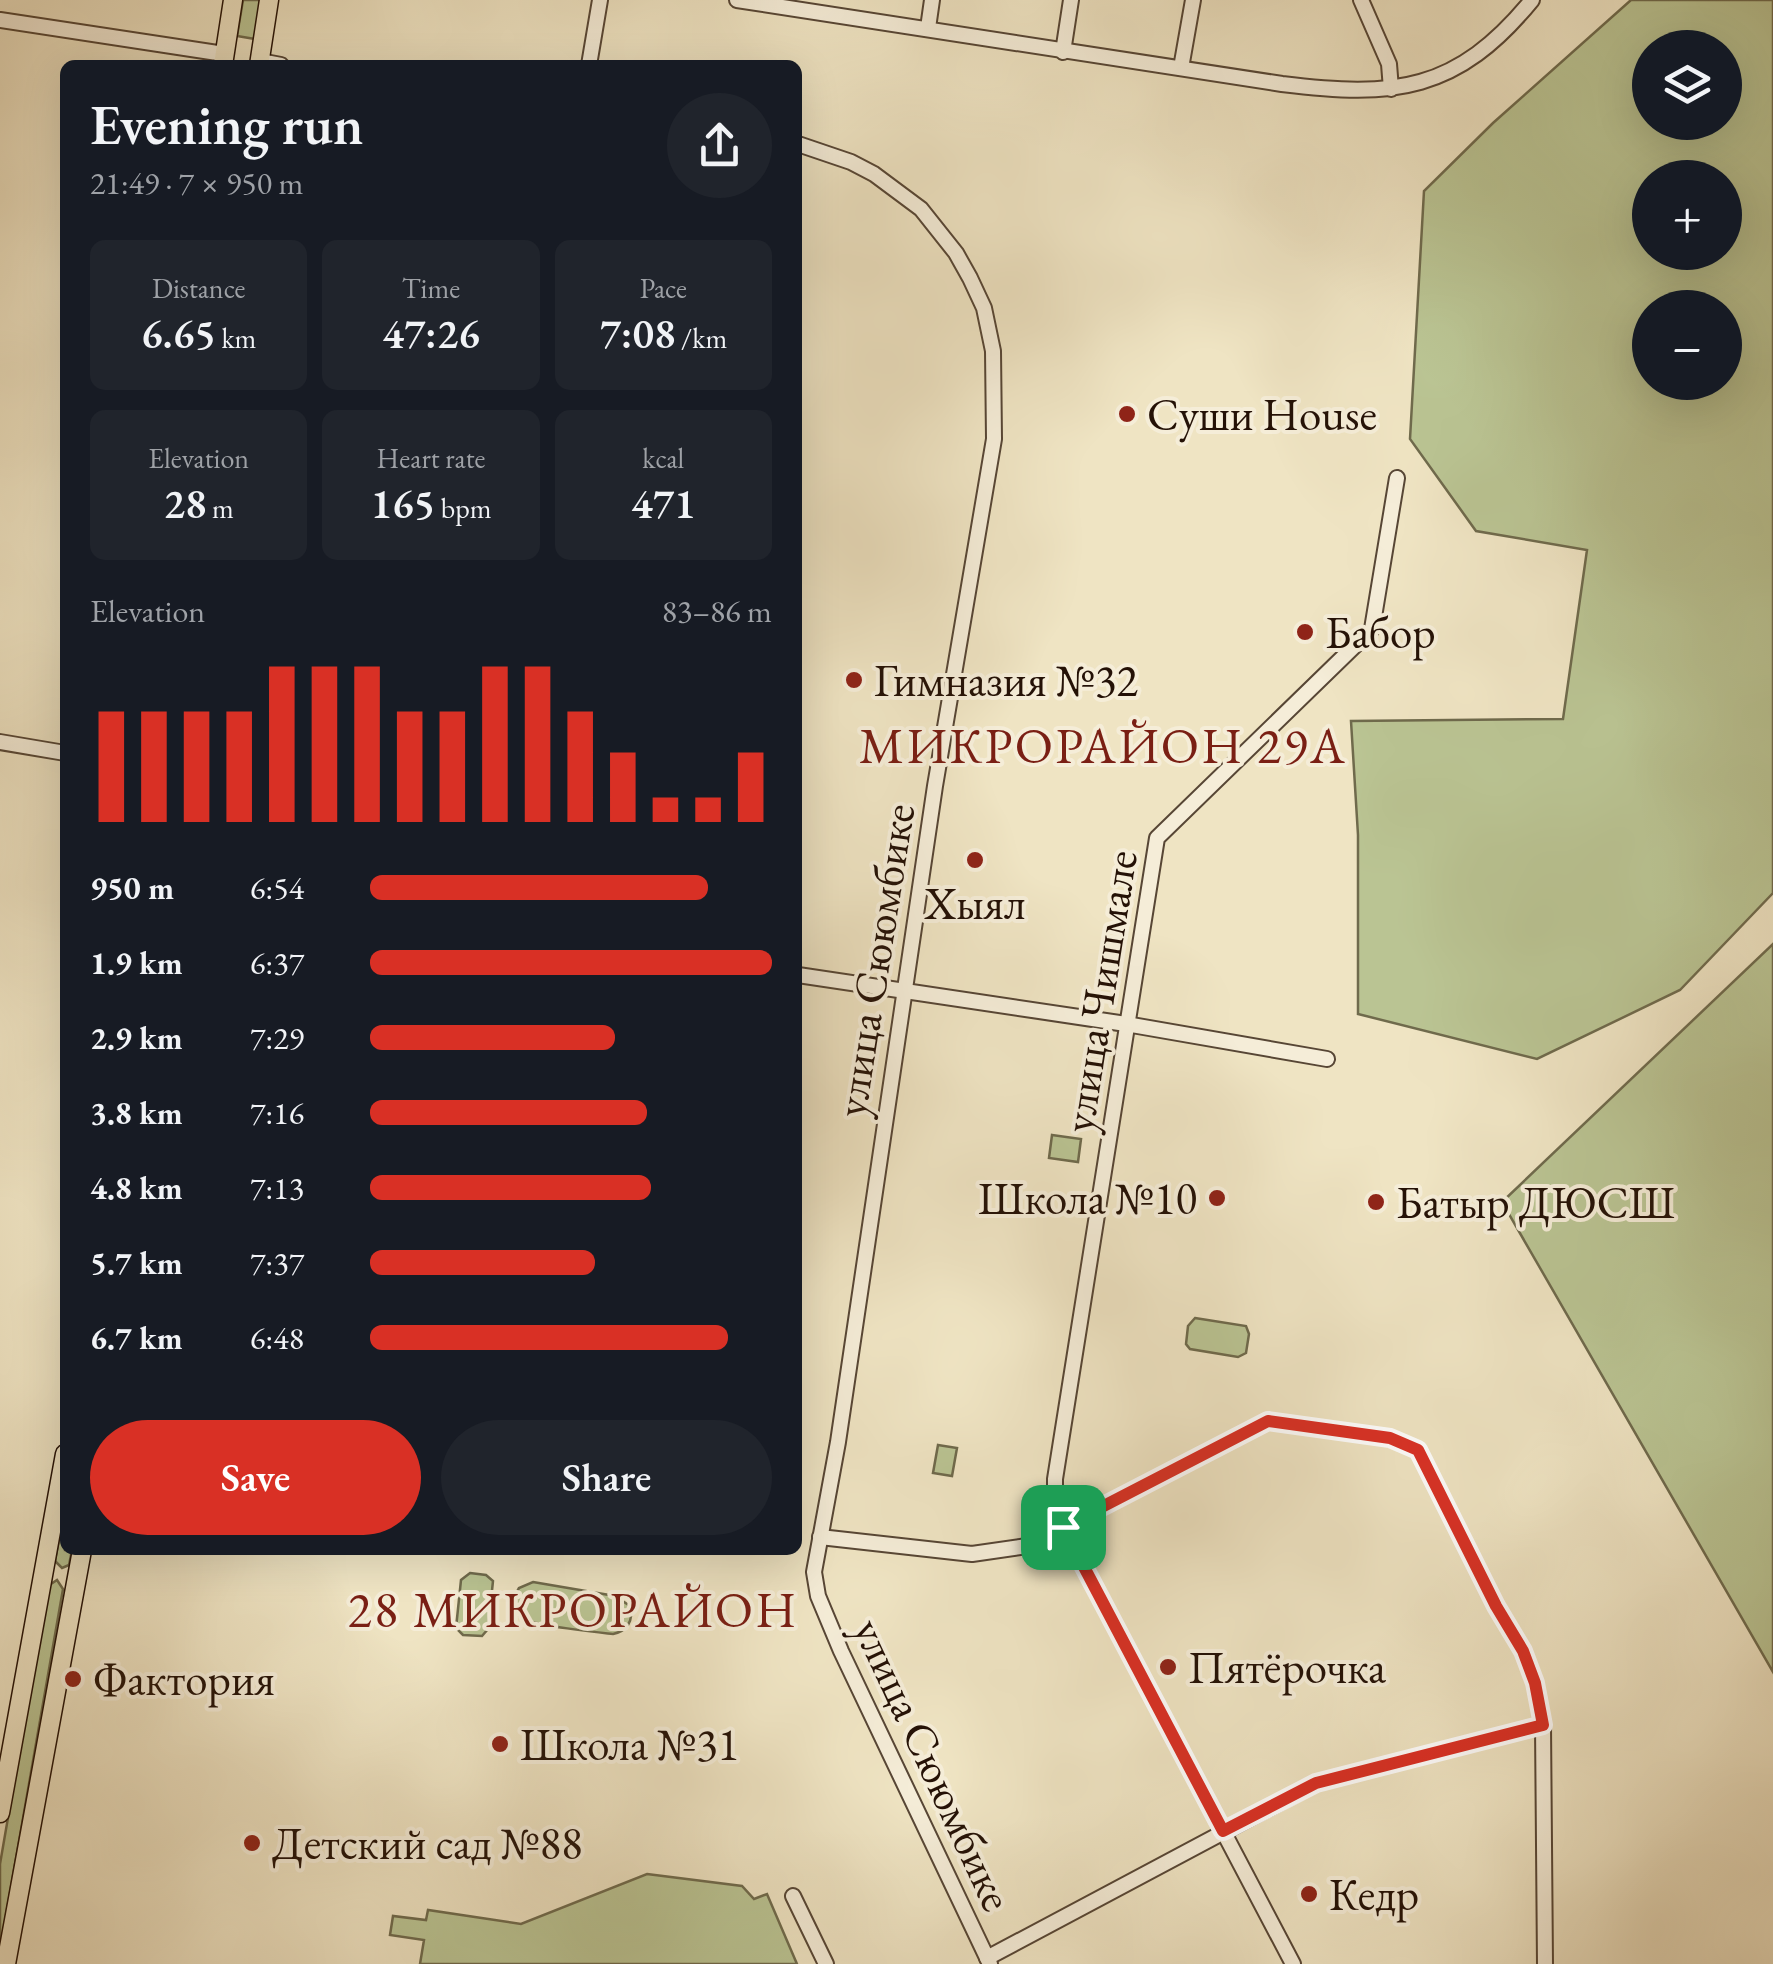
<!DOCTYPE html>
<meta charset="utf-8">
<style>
body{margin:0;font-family:"EB Garamond",serif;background:#20242c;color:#f1f3f6;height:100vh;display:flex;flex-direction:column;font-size:38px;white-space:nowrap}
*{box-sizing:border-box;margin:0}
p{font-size:32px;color:#9ea1a6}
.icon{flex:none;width:55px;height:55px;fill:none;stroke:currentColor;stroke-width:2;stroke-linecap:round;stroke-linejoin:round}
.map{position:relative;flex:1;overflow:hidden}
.sheet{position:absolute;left:60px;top:60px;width:742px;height:1495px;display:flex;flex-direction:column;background:#171b24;border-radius:15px;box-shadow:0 10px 40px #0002}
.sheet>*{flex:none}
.controls{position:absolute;left:1632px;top:30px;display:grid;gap:20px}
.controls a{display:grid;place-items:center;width:110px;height:110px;border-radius:50%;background:#171b24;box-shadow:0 10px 40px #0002;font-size:50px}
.pin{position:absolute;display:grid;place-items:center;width:85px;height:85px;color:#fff;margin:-42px;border-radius:20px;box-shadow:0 5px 15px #0006}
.round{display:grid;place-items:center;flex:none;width:105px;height:105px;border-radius:52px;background:#20242c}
.summary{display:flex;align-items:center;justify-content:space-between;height:170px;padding:0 30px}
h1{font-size:55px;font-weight:600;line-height:75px}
.stats{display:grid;grid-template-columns:repeat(3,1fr);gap:15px;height:170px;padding:10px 30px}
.stats div{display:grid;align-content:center;border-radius:15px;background:#20242c;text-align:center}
.stats b{font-size:42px;font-weight:600}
.stats small{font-size:28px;font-weight:400}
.stats p{font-size:28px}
.chart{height:280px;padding:20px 30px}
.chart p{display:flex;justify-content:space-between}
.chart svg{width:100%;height:180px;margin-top:10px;stroke:#d93025;stroke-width:6}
.primary-button{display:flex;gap:20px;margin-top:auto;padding:20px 30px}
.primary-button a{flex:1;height:115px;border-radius:60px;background:#d93025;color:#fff;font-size:40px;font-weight:600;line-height:115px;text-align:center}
.primary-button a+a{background:#20242c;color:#f1f3f6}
ul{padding:0 30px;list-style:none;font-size:32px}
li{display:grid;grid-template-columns:160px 120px 1fr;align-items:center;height:75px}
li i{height:25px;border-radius:12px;background:#d93025}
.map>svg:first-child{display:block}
.green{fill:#bac493;stroke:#6f6a4c;stroke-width:2.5;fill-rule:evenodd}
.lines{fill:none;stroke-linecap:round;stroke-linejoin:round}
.minor-casing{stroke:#574635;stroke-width:18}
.major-casing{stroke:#241106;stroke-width:21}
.minor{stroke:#f5edd8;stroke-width:14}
.major{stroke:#efe4c3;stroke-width:18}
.route-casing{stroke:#fff;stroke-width:20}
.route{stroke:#d93025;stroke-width:12}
.poi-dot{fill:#8f2418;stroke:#f5edd8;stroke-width:4}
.labels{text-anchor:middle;stroke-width:8;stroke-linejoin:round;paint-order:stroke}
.poi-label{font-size:45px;fill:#241106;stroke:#f5edd8;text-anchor:start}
.street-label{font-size:45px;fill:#241106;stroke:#f5edd8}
.quarter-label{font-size:50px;letter-spacing:2.5px;fill:#7a1f14;stroke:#f5edd8}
</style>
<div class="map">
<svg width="1773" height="1964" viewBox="0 0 1773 1964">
<rect width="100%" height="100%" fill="#efe4c3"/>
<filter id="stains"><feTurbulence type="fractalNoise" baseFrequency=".002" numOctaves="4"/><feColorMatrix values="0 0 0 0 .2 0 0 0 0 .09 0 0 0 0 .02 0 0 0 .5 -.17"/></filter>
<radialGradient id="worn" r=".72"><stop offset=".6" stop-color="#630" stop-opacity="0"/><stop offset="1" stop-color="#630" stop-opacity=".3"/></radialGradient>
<g class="green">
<polygon points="243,0 261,0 255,39 237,36"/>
<path d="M1631,0H1773V893L1680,990L1537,1059L1358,1014V835L1351,721L1563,719L1587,550L1476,531L1410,439L1424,191L1493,123ZM1650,48H1725V122H1650ZM1650,178H1725V252H1650ZM1650,308H1725V382H1650Z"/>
<polygon points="1773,944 1773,1672 1502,1202"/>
<polygon points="1052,1135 1081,1139 1078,1162 1049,1158"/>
<polygon points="1195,1318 1246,1326 1249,1334 1246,1353 1238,1357 1190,1349 1186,1344 1188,1326"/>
<polygon points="938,1445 957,1448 952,1476 933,1473"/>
<polygon points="65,1506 65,1550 72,1550 69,1565 62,1568 55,1561"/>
<polygon points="470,1573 486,1575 493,1581 488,1629 482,1636 463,1635 456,1628 461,1580"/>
<polygon points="57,1580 63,1589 0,1950 0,1864 48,1586"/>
<path d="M533,1582L615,1596L630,1606C634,1621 627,1631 613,1634C595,1632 534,1626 522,1618C511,1610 513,1598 519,1588Z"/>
<polygon points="647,1874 742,1886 754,1899 767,1894 797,1964 420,1964 424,1940 390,1935 393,1916 426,1920 428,1910 521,1924"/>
</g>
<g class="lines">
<g class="minor-casing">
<g id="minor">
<path d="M737,0L1282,84C1394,98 1457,92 1532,0"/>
<polyline points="1361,0 1389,64 1391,89"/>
<polyline points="0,20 224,54"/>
<polyline points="928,28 932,0"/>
<polyline points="1063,52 1071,0"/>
<polyline points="260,61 281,65"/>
<polyline points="589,65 600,0"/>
<polyline points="1181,68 1193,0"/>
<polyline points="798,144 851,162 874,174 921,209 956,253 970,278 984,308 993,351 994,439 935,786 838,1442 814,1572 818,1596 841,1651 990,1964"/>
<polyline points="0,742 65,753"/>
<polyline points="798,975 1126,1024 1327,1059"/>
<polyline points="820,1537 972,1554 1027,1546 1268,1421 1389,1438 1418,1450 1496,1606 1523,1651 1535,1683 1543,1725 1545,1964"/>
<polyline points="793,1896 826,1964"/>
<polyline points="987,1958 1316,1783 1543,1725"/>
<polyline points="1293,1964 1063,1527 1055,1504 1055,1479 1157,838 1372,629 1397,478"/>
</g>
</g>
<g class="major-casing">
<g id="major">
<polyline points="223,65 233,0"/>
<polyline points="259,65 269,0"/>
<polyline points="0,1813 65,1454"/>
<polyline points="6,1964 82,1550"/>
</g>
</g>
<use href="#minor" class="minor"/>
<use href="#major" class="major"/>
</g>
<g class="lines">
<g class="route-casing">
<polygon id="route" points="1268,1421 1390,1438 1418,1450 1496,1606 1523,1651 1535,1683 1543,1725 1316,1783 1223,1831 1063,1527"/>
</g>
<use href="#route" class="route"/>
</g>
<g class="poi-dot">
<circle cx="1127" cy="414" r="10"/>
<circle cx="1305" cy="632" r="10"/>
<circle cx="854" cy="680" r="10"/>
<circle cx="975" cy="860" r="10"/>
<circle cx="1217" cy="1198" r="10"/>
<circle cx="1376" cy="1202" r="10"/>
<circle cx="1168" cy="1667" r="10"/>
<circle cx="73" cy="1679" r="10"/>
<circle cx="500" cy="1744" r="10"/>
<circle cx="252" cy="1843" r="10"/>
<circle cx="1309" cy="1894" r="10"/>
</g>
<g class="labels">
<g class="poi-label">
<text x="1147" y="430">Суши House</text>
<text x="1325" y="648">Бабор</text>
<text x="874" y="696">Гимназия №32</text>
<text x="975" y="919" text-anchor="middle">Хыял</text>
<text x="1197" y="1214" text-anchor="end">Школа №10</text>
<text x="1396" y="1218">Батыр ДЮСШ</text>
<text x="1188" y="1683">Пятёрочка</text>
<text x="93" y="1695">Фактория</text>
<text x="520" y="1760">Школа №31</text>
<text x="272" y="1859">Детский сад №88</text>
<text x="1329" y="1910">Кедр</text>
</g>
<g class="street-label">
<text transform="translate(874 960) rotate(-81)" y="16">улица Сююмбике</text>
<text transform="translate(1099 991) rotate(-81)" y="16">улица Чишмале</text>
<text transform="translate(934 1764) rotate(65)" y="16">улица Сююмбике</text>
</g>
<g class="quarter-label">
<text x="1103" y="763">МИКРОРАЙОН 29А</text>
<text x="573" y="1627">28 МИКРОРАЙОН</text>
</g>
</g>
<rect width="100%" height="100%" filter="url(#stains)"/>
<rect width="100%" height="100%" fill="url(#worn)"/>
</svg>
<div class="controls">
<a><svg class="icon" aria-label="layers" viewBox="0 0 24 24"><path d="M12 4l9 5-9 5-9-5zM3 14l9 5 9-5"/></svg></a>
<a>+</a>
<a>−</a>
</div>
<div class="pin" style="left:1063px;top:1527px;background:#1e9e55"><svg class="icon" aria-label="arrive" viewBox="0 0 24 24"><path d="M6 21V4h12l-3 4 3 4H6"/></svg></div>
<section class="sheet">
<div class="summary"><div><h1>Evening run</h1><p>21:49 · 7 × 950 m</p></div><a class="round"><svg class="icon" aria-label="share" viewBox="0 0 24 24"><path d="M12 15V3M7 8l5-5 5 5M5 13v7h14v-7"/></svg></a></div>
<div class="stats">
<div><p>Distance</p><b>6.65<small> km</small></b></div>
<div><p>Time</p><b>47:26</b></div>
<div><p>Pace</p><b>7:08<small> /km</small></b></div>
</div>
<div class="stats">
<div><p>Elevation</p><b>28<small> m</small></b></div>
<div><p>Heart rate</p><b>165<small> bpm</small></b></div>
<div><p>kcal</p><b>471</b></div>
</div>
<div class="chart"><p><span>Elevation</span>83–86 m</p>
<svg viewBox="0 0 160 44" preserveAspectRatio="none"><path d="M5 44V17M15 44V17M25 44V17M35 44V17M45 44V6M55 44V6M65 44V6M75 44V17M85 44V17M95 44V6M105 44V6M115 44V17M125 44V27M135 44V38M145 44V38M155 44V27"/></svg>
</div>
<ul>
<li><b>950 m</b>6:54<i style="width:84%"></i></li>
<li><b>1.9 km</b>6:37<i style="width:100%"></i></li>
<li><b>2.9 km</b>7:29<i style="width:61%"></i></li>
<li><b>3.8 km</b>7:16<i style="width:69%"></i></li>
<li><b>4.8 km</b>7:13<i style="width:70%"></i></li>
<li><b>5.7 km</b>7:37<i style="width:56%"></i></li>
<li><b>6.7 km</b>6:48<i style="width:89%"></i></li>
</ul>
<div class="primary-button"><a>Save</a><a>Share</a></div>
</section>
</div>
